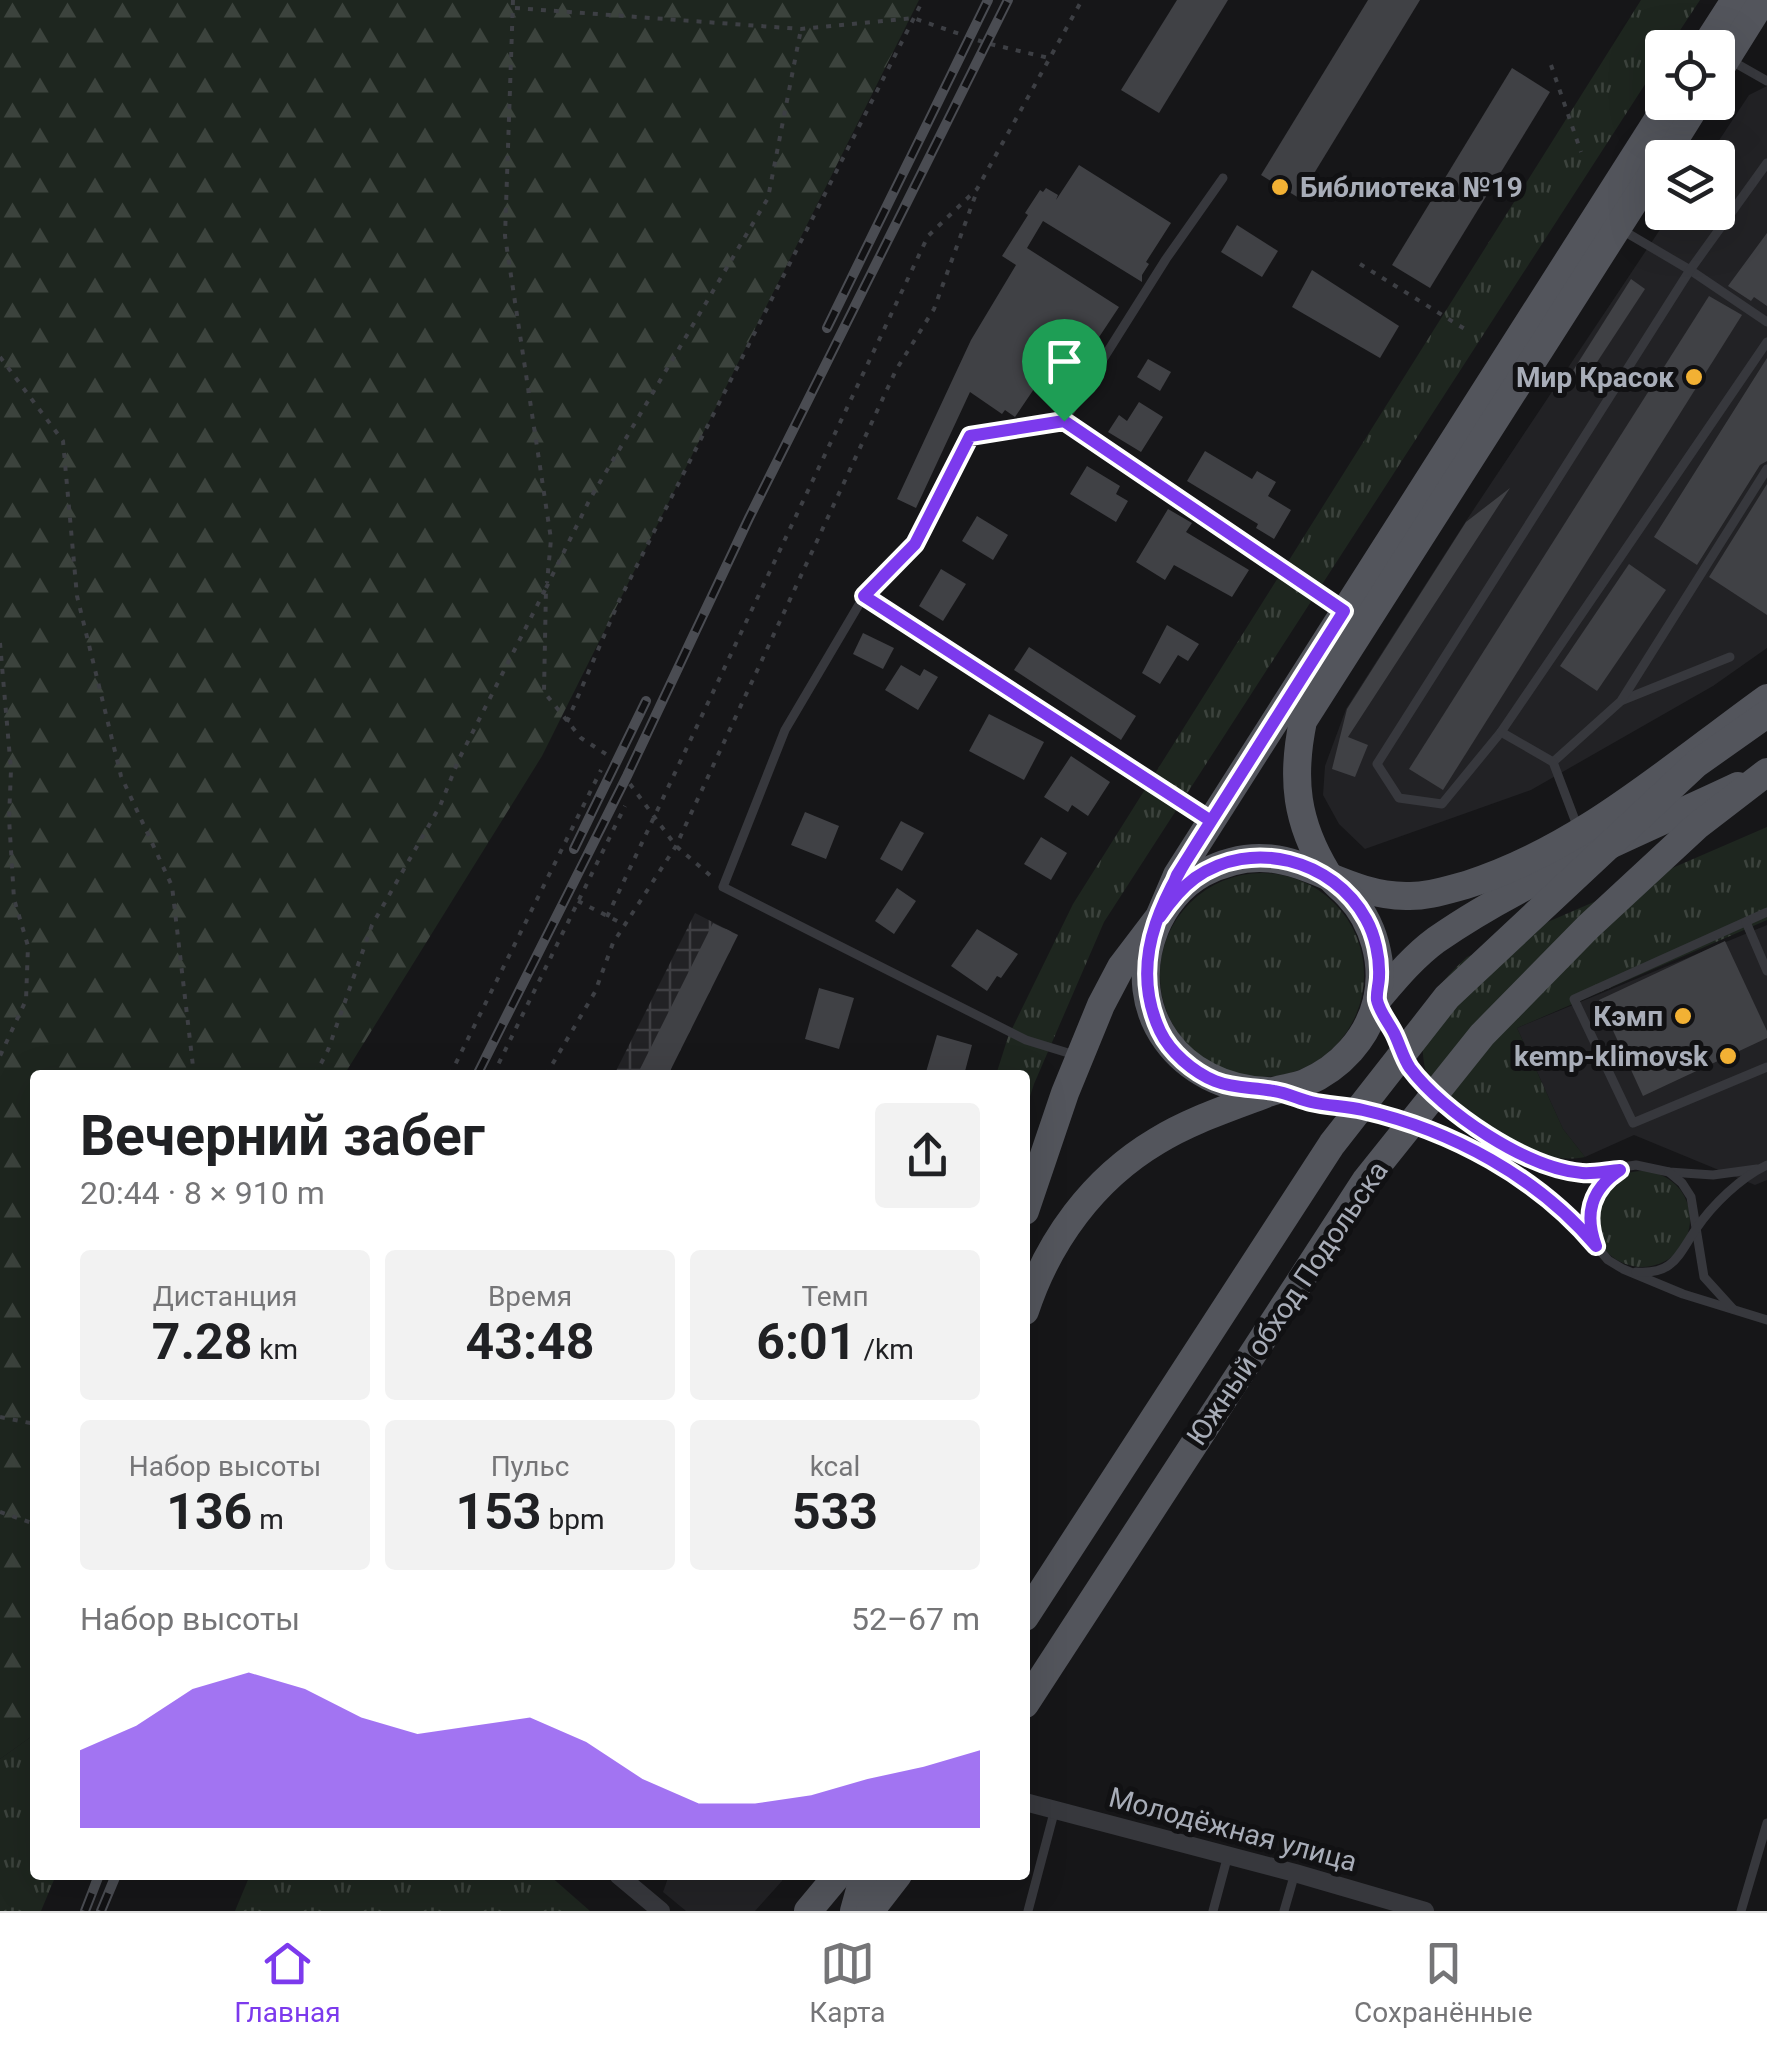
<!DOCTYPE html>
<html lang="ru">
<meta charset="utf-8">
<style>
body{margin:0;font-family:Roboto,sans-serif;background:#f2f2f2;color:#202124;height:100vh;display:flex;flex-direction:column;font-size:38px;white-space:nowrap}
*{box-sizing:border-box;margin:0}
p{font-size:32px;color:#757577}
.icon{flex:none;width:55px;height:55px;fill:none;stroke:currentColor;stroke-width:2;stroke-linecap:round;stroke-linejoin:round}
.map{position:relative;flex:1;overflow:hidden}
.drawer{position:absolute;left:30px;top:1070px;width:1000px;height:810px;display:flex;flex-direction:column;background:#fff;border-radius:10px;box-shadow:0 10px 40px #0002}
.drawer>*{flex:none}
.buttons{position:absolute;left:1645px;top:30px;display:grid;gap:20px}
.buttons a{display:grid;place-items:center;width:90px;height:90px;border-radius:10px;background:#fff;box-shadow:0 10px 40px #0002;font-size:50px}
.pin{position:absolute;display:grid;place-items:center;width:85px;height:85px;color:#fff;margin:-102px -42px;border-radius:50% 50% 50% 0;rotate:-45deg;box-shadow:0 0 10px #0007}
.pin .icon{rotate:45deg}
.round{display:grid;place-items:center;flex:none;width:105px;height:105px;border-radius:10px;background:#f2f2f2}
.head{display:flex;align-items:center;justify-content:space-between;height:170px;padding:0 50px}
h1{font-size:55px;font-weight:700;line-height:75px}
.stats{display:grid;grid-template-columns:repeat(3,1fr);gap:15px;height:170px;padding:10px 50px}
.stats div{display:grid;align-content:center;border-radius:10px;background:#f2f2f2;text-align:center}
.stats b{font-size:50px;font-weight:700}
.stats small{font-size:28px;font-weight:400}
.stats p{font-size:28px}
.chart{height:280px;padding:20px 50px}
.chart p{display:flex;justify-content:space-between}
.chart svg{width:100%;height:180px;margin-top:10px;fill:#7c3aed;opacity:.7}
.dock{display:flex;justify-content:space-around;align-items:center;height:140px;border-top:2px solid #e0e0e0;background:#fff;font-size:28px;color:#757577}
.dock a{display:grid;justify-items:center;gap:5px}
.dock .on{color:#7c3aed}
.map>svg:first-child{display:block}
.built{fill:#222225}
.industrial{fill:url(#industrial-grid)}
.grass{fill:url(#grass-tufts)}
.forest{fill:url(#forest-firs)}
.building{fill:#404145}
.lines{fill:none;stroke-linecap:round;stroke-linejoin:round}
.path{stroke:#3d3f44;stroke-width:4;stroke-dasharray:5 8;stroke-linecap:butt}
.lane{stroke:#37383d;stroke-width:9}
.street{stroke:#37383d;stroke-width:18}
.primary{stroke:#53555c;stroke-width:28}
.rail-casing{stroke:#4a4c52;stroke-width:10}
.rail{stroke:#111113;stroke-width:6;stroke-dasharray:19;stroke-linecap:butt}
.primary-bridge{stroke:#53555c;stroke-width:28}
.route-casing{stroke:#fff;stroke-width:20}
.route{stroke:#7c3aed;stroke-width:12}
.poi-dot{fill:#f2b134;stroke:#111113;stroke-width:4}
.labels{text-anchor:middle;stroke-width:10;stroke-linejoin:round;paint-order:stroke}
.poi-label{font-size:28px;font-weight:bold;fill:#a8adb8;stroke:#111113;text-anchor:end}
.street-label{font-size:28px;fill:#a8adb8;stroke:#111113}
</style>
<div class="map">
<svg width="1767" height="1911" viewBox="0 0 1767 1911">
<defs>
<pattern id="industrial-grid" width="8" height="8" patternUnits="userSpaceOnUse" patternTransform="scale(2.5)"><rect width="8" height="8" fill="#222225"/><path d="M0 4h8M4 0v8" fill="none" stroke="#3f3f43"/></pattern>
<pattern id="grass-tufts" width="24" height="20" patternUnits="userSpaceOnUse" patternTransform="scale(2.5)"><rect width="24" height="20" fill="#1e261f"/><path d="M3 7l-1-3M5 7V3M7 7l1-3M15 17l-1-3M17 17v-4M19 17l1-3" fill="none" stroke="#3c433d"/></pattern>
<pattern id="forest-firs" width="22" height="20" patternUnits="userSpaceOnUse" patternTransform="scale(2.5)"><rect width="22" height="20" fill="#1e261f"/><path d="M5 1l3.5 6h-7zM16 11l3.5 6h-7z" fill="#3c433d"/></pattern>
</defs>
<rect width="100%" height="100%" fill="#161618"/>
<g class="built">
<polygon points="1767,86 1767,648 1713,686 1531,790 1365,849 1339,824 1323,795 1325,766 1346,709 1466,521 1671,213 1718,212 1718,158 1708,157 1749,95"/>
<polygon points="1767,925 1767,1180 1755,1185 1634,1135 1585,1157 1563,1129 1517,1028"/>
<polygon points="669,1875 784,1875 782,1881 755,1911 686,1911 663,1892"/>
</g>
<polygon class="industrial" points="695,913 738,935 668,1075 614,1075"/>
<g class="grass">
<polygon points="1641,0 1700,0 1669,47 1662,48 1662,58 1104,922 1034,1084 1025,1112 1025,1075 996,1075 1008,1037 1073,904"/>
<path d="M1767,827V920L1517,1028L1563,1129L1585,1157C1548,1164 1522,1147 1491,1128C1470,1115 1444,1102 1430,1081C1419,1065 1421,1014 1431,998C1441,982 1454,969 1467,957Z"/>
<circle cx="1262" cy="975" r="102"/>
<circle cx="1642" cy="1219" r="48"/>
<polygon points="35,1734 35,1875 56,1875 41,1911 0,1911 0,1759"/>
<polygon points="250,1875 549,1875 590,1911 235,1911"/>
</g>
<polygon class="forest" points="0,0 919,0 542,756 344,1075 35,1075 35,1734 0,1759"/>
<g class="building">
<polygon points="1177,0 1228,0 1159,113 1121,90"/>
<polygon points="1368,0 1420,0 1299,198 1261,175"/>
<polygon points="1512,68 1550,92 1430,288 1392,265"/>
<polygon points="1079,165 1171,223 1146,262 1149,264 1142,275 1142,282 1043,221 1027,248 1119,307 1070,381 1075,384 1063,403 1036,386 1015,417 1005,410 1002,414 970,392 916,508 897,499 971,340 1016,265 1002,256 1028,215 1025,213 1040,190 1043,192 1046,188 1058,195 1056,200"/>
<polygon points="1237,225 1278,251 1262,277 1221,252"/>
<polygon points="1767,233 1767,306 1754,297 1751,301 1728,286"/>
<polygon points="1312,270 1399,326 1380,358 1292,307"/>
<polygon points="1631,279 1645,289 1582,385 1569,377"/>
<polygon points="1709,296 1742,315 1443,790 1409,769"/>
<polygon points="1767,358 1767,461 1760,465 1697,565 1654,537"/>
<polygon points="1148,359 1171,372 1160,391 1137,377"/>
<polygon points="1139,402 1163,417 1141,452 1108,432 1119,415 1127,421"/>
<polygon points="1205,451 1252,479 1257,471 1276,482 1268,496 1291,510 1274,539 1256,528 1258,524 1187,481"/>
<polygon points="1087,466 1120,486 1116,494 1128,501 1116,522 1070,494"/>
<polygon points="1767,484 1767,615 1709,577"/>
<polygon points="1510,488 1348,737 1368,745 1355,777 1332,769 1347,709 1466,522"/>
<polygon points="1168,509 1192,523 1186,532 1249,570 1232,597 1174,565 1165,580 1136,562"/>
<polygon points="977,516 1008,535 993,560 962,541"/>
<polygon points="1629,564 1666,590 1597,691 1560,666"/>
<polygon points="941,569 966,584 943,621 919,606"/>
<polygon points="1167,625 1199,644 1188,661 1178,655 1160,684 1142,673"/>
<polygon points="863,633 894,648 883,669 853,654"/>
<polygon points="1029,647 1136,716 1121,740 1014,670"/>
<polygon points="901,665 920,676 924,669 938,677 918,710 885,690"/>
<polygon points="989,714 1044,742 1024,780 969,751"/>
<polygon points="1071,756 1110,782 1088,816 1072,805 1068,812 1044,797"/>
<polygon points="805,812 839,826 826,859 791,845"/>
<polygon points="901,821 924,833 902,871 880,859"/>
<polygon points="1041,837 1067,853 1051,880 1024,864"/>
<polygon points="897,888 916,901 894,934 875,921"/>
<polygon points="713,923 738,935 668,1075 637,1075"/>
<polygon points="977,929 1018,954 1001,978 997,976 987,991 951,966"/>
<polygon points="1725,941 1767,1031 1767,1038 1643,1096 1599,1000"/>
<polygon points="819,988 854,998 839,1049 805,1039"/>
<polygon points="937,1035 972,1045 964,1075 926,1072"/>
</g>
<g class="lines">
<g class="path">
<polyline points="513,0 505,236 551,539 547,583"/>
<polyline points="515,8 801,29 913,18 986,43 1049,58"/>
<polyline points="1551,65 1581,152"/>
<polyline points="1360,264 1468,331"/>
<polyline points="0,357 63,441 77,596 121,776 172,886 194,1075"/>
<polyline points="546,588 590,499 768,198 801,29"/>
<polyline points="0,643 11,770 9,818 14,899 28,946 26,1000 0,1056"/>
<polyline points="567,722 619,601 923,0"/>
<polyline points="630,784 676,846 712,877"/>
<polyline points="578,901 623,924"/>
<polyline points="607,917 928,236 977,189 1082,0"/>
<polyline points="315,1075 328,1050 372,925 440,806 459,759 546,588 544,692 581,738 609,756"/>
<polyline points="450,1075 601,770"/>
<polyline points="493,1075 625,806"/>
<polyline points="546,1075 595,992 613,943 676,846 896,370 934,309 977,191"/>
<polyline points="0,1417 35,1424"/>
<polyline points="0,1512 35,1524"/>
</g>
<g class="lane">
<polyline points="1730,60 1767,81"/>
<polyline points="1622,230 1690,270 1767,322"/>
<polyline points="1064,421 1166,259 1223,178"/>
<polyline points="864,596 1209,819"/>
<polyline points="1623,700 1730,657"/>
<polyline points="1501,732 1442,804 1399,798 1377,764 1690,270 1767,163"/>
<polyline points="1553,762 1621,701 1767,469"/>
<polyline points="1578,828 1553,762 1501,732 1767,342"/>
<polyline points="1767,912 1574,999 1633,1123 1767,1067"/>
<polyline points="1746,922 1767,971"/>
<polyline points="1380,1007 1408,1065 1433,1094 1510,1148 1546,1165 1582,1173 1636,1165 1669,1172 1713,1175 1757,1169"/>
<polyline points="1078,1056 1026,1040 723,887 785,730 864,596 915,544 971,437 1064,421 1339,608"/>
<polyline points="1291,1096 1364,1111 1454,1143 1500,1165 1541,1192 1569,1214 1608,1260 1623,1269 1683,1294 1767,1320"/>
<polyline points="1669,1172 1682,1183 1691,1197 1704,1277 1733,1309"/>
<path d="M1593,1240C1583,1212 1593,1188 1617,1172"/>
<path d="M1636,1272C1674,1275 1678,1255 1696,1229C1712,1205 1741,1177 1767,1165"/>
<polyline points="1028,1911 1055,1809"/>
<polyline points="1213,1911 1228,1855"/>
<polyline points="1284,1911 1295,1873"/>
<polyline points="1741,1911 1767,1823"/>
</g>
<g class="street">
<polyline points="1025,1802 1295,1873 1425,1911"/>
<polyline points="618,1875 661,1911"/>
</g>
<g class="primary">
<polyline points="1704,48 1735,0"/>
<polyline points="1718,72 1763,0"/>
<polyline points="1663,158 1698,102"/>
<path d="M1377,1000C1395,979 1413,957 1436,940C1523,879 1641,832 1738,786"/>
<path d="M1267,1091C1181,1088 1122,1013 1155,929C1164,906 1181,885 1203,873C1287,829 1327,895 1406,896C1426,897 1447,890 1466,885C1580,849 1671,767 1767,698"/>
<polyline points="1025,1211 1065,1093 1101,1005 1121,967 1159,917 1177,875 1669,102"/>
<path d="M1025,1311C1048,1241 1093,1179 1157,1141C1191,1120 1232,1107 1268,1093C1280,1088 1293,1088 1305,1083C1340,1068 1368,1038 1377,1000C1385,964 1374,922 1348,895C1341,887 1332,882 1327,873C1296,822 1291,779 1303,721L1662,158"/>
<polyline points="808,1911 838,1875"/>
<polyline points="854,1911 864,1875"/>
</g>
<g class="rail-casing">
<g id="rail">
<polyline points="827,328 988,0"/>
<polyline points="574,849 646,701"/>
<polyline points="477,1075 627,776 749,518 1008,0"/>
<polyline points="85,1911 99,1875"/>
<polyline points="101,1911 116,1875"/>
</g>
</g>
<use href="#rail" class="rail"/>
<g class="primary-bridge">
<polyline points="1025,1617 1332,1144 1447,997 1696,764 1767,714"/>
<polyline points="1025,1704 1366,1180 1482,1035 1588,927 1697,826 1767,772"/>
<polyline points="870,1911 898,1875"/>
</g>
</g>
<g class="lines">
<g class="route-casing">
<path id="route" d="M1064,421L970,436L915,544L864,596L1211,821C1170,885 1124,954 1160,1031C1170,1052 1193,1072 1215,1081C1235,1089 1253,1087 1274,1091C1287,1093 1299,1099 1311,1102C1328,1106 1346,1106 1363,1110C1451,1130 1538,1177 1596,1246C1584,1214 1591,1189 1620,1170C1607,1171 1594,1174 1582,1173C1526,1168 1443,1112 1410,1068C1403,1058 1400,1045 1394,1033C1389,1023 1379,1011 1377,1000C1376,993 1379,984 1379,977C1380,958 1375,935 1366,919C1333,859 1251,838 1195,878C1180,889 1170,902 1160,917L1177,875L1344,611L1064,421"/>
</g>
<use href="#route" class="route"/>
</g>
<g class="poi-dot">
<circle cx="1280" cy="187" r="10"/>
<circle cx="1694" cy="377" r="10"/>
<circle cx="1683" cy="1016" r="10"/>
<circle cx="1728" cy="1056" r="10"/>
</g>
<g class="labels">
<g class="poi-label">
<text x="1300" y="197" text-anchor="start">Библиотека №19</text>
<text x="1674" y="387">Мир Красок</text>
<text x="1663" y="1026">Кэмп</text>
<text x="1708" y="1066">kemp-klimovsk</text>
</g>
<g class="street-label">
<text transform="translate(1287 1303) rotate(-56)" y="10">Южный обход Подольска</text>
<text transform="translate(1233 1829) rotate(15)" y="10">Молодёжная улица</text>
</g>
</g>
</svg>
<div class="buttons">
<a><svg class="icon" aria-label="locate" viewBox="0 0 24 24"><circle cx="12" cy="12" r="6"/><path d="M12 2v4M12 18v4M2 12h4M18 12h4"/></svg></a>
<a><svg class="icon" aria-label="layers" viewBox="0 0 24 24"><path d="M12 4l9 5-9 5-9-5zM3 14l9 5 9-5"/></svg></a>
</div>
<div class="pin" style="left:1064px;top:421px;background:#1e9e55"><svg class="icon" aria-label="arrive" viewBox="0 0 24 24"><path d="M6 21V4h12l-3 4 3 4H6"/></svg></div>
<section class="drawer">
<div class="head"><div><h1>Вечерний забег</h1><p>20:44 · 8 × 910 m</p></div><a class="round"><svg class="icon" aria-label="share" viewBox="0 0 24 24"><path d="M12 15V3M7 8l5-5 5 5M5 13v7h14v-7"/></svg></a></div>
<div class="stats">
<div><p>Дистанция</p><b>7.28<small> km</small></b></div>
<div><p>Время</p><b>43:48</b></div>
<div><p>Темп</p><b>6:01<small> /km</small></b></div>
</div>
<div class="stats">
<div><p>Набор высоты</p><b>136<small> m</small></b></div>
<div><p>Пульс</p><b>153<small> bpm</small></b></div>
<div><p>kcal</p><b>533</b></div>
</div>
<div class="chart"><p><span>Набор высоты</span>52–67 m</p>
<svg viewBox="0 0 160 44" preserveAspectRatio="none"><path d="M0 44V25L10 19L20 10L30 6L40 10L50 17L60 21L70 19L80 17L90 23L100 32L110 38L120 38L130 36L140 32L150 29L160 25V44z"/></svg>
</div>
</section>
</div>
<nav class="dock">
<a class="on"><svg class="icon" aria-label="home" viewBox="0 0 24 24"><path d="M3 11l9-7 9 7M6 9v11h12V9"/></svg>Главная</a>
<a><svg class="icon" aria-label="map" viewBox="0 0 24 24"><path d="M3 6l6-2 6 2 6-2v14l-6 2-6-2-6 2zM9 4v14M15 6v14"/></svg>Карта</a>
<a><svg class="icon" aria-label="saved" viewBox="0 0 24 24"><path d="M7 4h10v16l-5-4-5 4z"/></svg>Сохранённые</a>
</nav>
